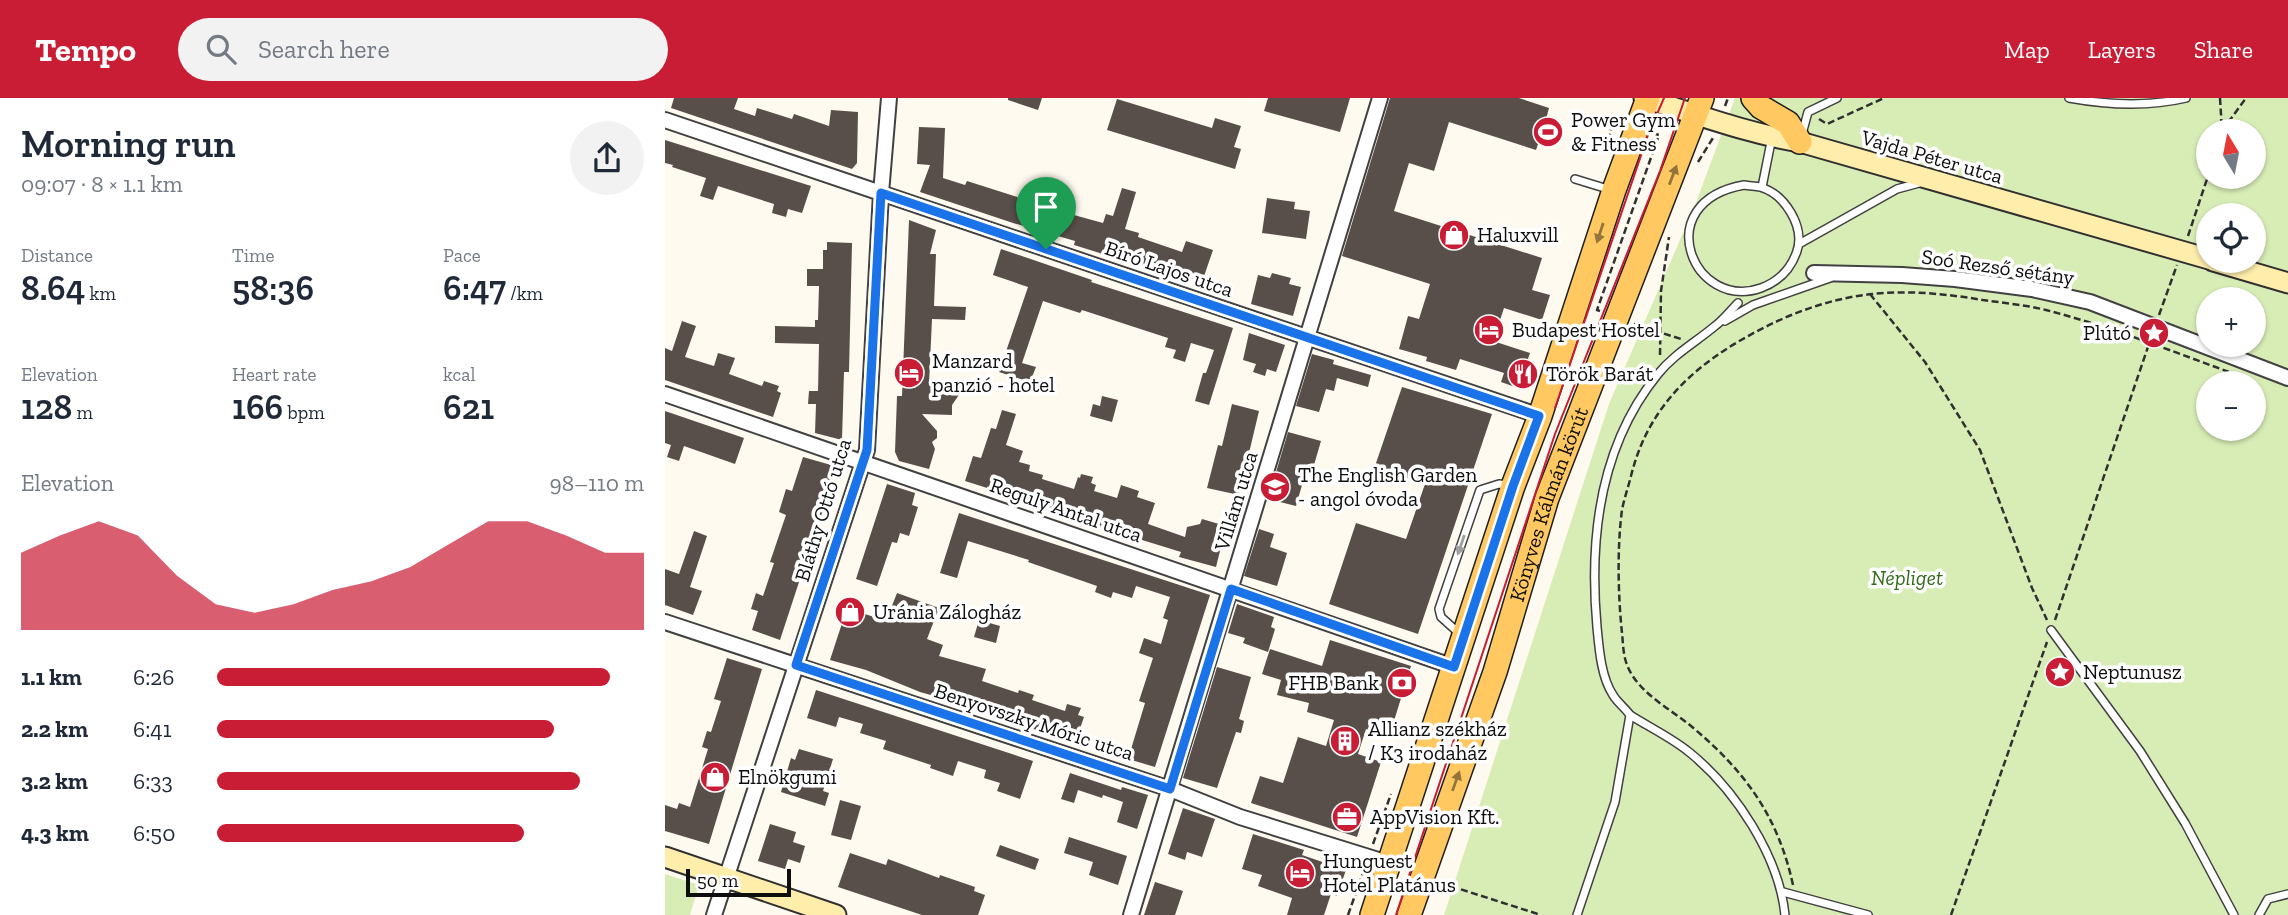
<!DOCTYPE html>
<meta charset="utf-8">
<style>
body{margin:0;font-family:"Zilla Slab",serif;background:#f2f2f3;color:#1f2937;height:100vh;display:flex;flex-direction:column;font-size:26px;white-space:nowrap}
*{box-sizing:border-box;margin:0}
p{font-size:23px;color:#747a83}
.icon{flex:none;width:38px;height:38px;fill:none;stroke:currentColor;stroke-width:2;stroke-linecap:round;stroke-linejoin:round}
.map{position:relative;flex:1;overflow:hidden}
.side{display:flex;flex-direction:column;background:#fff;width:665px}
.side>*{flex:none}
.needle{width:46px;rotate:350deg}
.buttons{position:absolute;left:1531px;top:21px;display:grid;gap:14px}
.buttons a{display:grid;place-items:center;width:70px;height:70px;border-radius:50%;background:#fff;box-shadow:0 2px 5px #0004;font-size:35px}
.scale{position:absolute;left:21px;bottom:18px;width:105px;box-sizing:border-box;padding-left:7px;border:4px solid #0e0e0e;border-top:0;font-size:19px;line-height:24px;white-space:nowrap;color:#0e0e0e;-webkit-text-stroke:5px #fff;paint-order:stroke}
.pin{position:absolute;display:grid;place-items:center;width:60px;height:60px;color:#fff;margin:-72px -30px;border-radius:50% 50% 50% 0;rotate:-45deg;box-shadow:0 0 7px #0007}
.pin .icon{rotate:45deg}
.round{display:grid;place-items:center;flex:none;width:74px;height:74px;border-radius:37px;background:#f2f2f3}
.summary{display:flex;align-items:center;justify-content:space-between;height:119px;padding:0 21px}
h1{font-size:38px;font-weight:600;line-height:52px}
.metrics{display:grid;grid-template-columns:repeat(3,1fr);gap:10px;height:119px;padding:7px 21px}
.metrics div{display:grid;align-content:center}
.metrics b{font-size:35px;font-weight:600}
.metrics small{font-size:19px;font-weight:400}
.metrics p{font-size:19px}
.chart{height:196px;padding:14px 21px}
.chart p{display:flex;justify-content:space-between}
.chart svg{width:100%;height:126px;margin-top:7px;fill:#c91c35;opacity:.7}
ul{padding:0 21px;list-style:none;font-size:23px}
li{display:grid;grid-template-columns:112px 84px 1fr;align-items:center;height:52px}
li i{height:18px;border-radius:9px;background:#c91c35}
header{display:flex;align-items:center;gap:42px;box-sizing:border-box;height:98px;padding:0 35px;background:#c91c35;color:#fff}
header strong{font-size:33px}
nav{display:flex;gap:38px;margin-inline-start:auto;font-size:24px}
.search{width:490px;height:63px;background:#f2f2f3;display:flex;align-items:center;gap:18px;box-sizing:border-box;padding:0 24px;border-radius:38px;color:#747a83;font-size:26px}
main{display:flex;flex:1;min-height:0}
.map>svg:first-child{display:block}
.green{fill:#d8edb6;fill-rule:evenodd}
.building{fill:#584e4a}
.lines{fill:none;stroke-linecap:round;stroke-linejoin:round}
.lane-casing{stroke:#414141;stroke-width:10}
.street-casing{stroke:#414141;stroke-width:18}
.secondary-casing{stroke:#303030;stroke-width:23}
.primary-casing{stroke:#1f1f1f;stroke-width:26}
.path{stroke:#303030;stroke-width:2.5;stroke-dasharray:7 3.5;stroke-linecap:butt}
.lane{stroke:#fff;stroke-width:7}
.street{stroke:#fff;stroke-width:14}
.secondary{stroke:#ffedab;stroke-width:19}
.primary{stroke:#ffc860;stroke-width:23}
.tram{stroke:#c91c35;stroke-width:2}
.oneway{fill:#93743b}
.oneway2{fill:#9f9f9f}
.route-casing{stroke:#fff;stroke-width:14}
.route{stroke:#1a73e8;stroke-width:9}
.labels{text-anchor:middle;stroke-width:7;stroke-linejoin:round;paint-order:stroke}
.poi-label{font-size:21px;fill:#0e0e0e;stroke:#fff;text-anchor:start}
.street-label{font-size:21px;fill:#0e0e0e;stroke:#fff}
.park-label{font-size:21px;font-style:italic;fill:#336b19;stroke:#fff}
</style>
<header>
<strong>Tempo</strong>
<div class="search"><svg class="icon" aria-label="search" viewBox="0 0 24 24"><circle cx="10" cy="10" r="6"/><path d="M15 15l6 6"/></svg>Search here</div>
<nav><a>Map</a><a>Layers</a><a>Share</a></nav>
</header>
<main>
<section class="side">
<div class="summary"><div><h1>Morning run</h1><p>09:07 · 8 × 1.1 km</p></div><a class="round"><svg class="icon" aria-label="share" viewBox="0 0 24 24"><path d="M12 15V3M7 8l5-5 5 5M5 13v7h14v-7"/></svg></a></div>
<div class="metrics">
<div><p>Distance</p><b>8.64<small> km</small></b></div>
<div><p>Time</p><b>58:36</b></div>
<div><p>Pace</p><b>6:47<small> /km</small></b></div>
</div>
<div class="metrics">
<div><p>Elevation</p><b>128<small> m</small></b></div>
<div><p>Heart rate</p><b>166<small> bpm</small></b></div>
<div><p>kcal</p><b>621</b></div>
</div>
<div class="chart"><p><span>Elevation</span>98–110 m</p>
<svg viewBox="0 0 160 44" preserveAspectRatio="none"><path d="M0 44V17L10 11L20 6L30 11L40 25L50 35L60 38L70 35L80 30L90 27L100 22L110 14L120 6L130 6L140 11L150 17L160 17V44z"/></svg>
</div>
<ul>
<li><b>1.1 km</b>6:26<i style="width:92%"></i></li>
<li><b>2.2 km</b>6:41<i style="width:79%"></i></li>
<li><b>3.2 km</b>6:33<i style="width:85%"></i></li>
<li><b>4.3 km</b>6:50<i style="width:72%"></i></li>
</ul>
</section>
<div class="map">
<svg width="1623" height="817" viewBox="0 0 1623 817">
<rect width="100%" height="100%" fill="#fffaf0"/>
<g class="green">
<path d="M1070,0H1623V817H779L944,306L1030,107ZM1544,33H1589V79H1544ZM1544,117H1589V163H1544ZM1544,201H1589V247H1544ZM1544,285H1589V331H1544Z"/>
<polygon points="0,776 34,787 25,817 0,817"/>
</g>
<g class="building">
<polygon points="9,0 73,0 69,11 90,18 92,10 127,21 129,16 164,28 166,12 193,14 192,65 187,71 6,10"/>
<polygon points="343,0 377,0 373,12 343,2"/>
<polygon points="603,0 685,0 675,34 599,13"/>
<polygon points="725,0 854,0 884,10 881,21 889,29 889,35 885,40 875,40 871,52 784,24 769,73 744,65 729,113 877,160 867,192 885,197 877,222 839,210 828,243 865,255 853,290 836,284 839,275 795,261 791,272 761,263 762,259 734,251 743,218 754,221 765,186 677,158"/>
<polygon points="452,1 547,30 550,20 576,28 569,49 576,51 570,71 442,32"/>
<polygon points="254,29 280,30 278,80 300,87 302,83 355,100 357,93 373,98 374,94 389,99 388,102 400,106 398,114 438,125 441,116 448,118 457,90 471,94 460,131 474,135 473,139 517,154 521,143 548,152 537,184 503,173 502,176 409,147 410,143 348,125 255,94 265,67 252,66"/>
<polygon points="0,42 146,88 137,115 123,111 121,119 107,115 109,106 53,88 48,102 35,98 41,80 7,69 8,67 0,65"/>
<polygon points="602,100 630,104 629,111 645,113 641,141 597,135"/>
<polygon points="244,122 271,132 265,156 271,156 269,208 301,209 300,222 267,221 264,286 288,287 288,291 298,291 287,307 287,317 257,316 272,333 272,340 267,344 270,351 264,371 234,363 230,354 232,298 237,298"/>
<polygon points="162,144 187,145 184,274 179,274 177,342 150,335 151,306 143,306 144,293 153,293 154,246 110,245 110,228 150,229 150,222 153,222 154,188 142,188 142,171 158,171 158,152 162,152"/>
<polygon points="336,151 427,182 426,184 568,230 544,307 530,303 538,275 541,275 549,252 526,245 520,264 508,260 511,252 500,249 503,240 417,212 415,215 378,203 357,265 371,269 365,284 334,274 363,189 328,177"/>
<polygon points="607,175 626,180 624,186 636,189 628,218 586,206 593,177 605,180"/>
<polygon points="17,223 31,228 20,259 49,268 53,255 70,260 64,276 97,288 99,283 114,288 112,293 116,295 108,319 0,282 0,250 7,253"/>
<polygon points="584,235 620,247 611,274 602,271 600,278 588,274 591,266 578,262"/>
<polygon points="647,256 669,262 668,266 706,277 703,289 672,280 669,293 661,291 654,314 631,308"/>
<polygon points="737,289 827,316 753,536 664,506 691,425 741,441 760,386 710,368"/>
<polygon points="437,298 453,302 447,324 425,318 428,306 435,308"/>
<polygon points="567,306 594,313 574,397 542,390 553,347 557,348"/>
<polygon points="337,312 351,316 341,347 358,353 354,364 365,367 364,373 378,377 377,381 409,391 413,379 415,380 416,376 428,379 426,385 431,387 429,393 452,400 456,387 474,393 472,399 490,405 483,426 520,439 522,429 535,426 537,421 554,426 553,431 560,433 551,469 514,459 516,454 422,425 423,422 300,383 308,358 316,360 326,330 331,331"/>
<polygon points="0,313 79,340 70,366 19,348 14,363 2,359 6,347 0,345"/>
<polygon points="623,334 656,343 649,367 643,366 631,408 603,401"/>
<polygon points="138,359 166,367 171,373 153,427 150,426 131,483 134,484 115,542 87,532 93,513 86,511 91,495 98,498 109,465 105,464 121,417 114,414 121,391 127,393"/>
<polygon points="222,386 250,395 247,407 253,409 244,438 235,435 232,445 227,444 212,488 191,481"/>
<polygon points="294,415 545,497 490,669 463,661 480,605 474,603 488,560 474,555 479,540 496,546 503,522 498,520 505,499 471,488 467,500 448,494 446,500 430,494 432,488 363,464 364,462 303,443 292,480 275,475"/>
<polygon points="594,431 609,436 605,449 622,455 612,488 579,478"/>
<polygon points="29,433 42,438 25,489 37,493 28,517 0,507 0,471 14,476"/>
<polygon points="232,495 274,510 262,541 278,547 274,558 321,571 317,583 353,595 354,592 369,597 367,602 400,613 402,606 416,610 413,617 419,619 410,645 316,613 316,611 255,594 201,572 165,562 182,510 221,523"/>
<polygon points="572,506 609,519 606,529 610,531 603,554 578,545 580,540 563,535"/>
<polygon points="314,522 335,528 331,545 309,539"/>
<polygon points="665,542 746,568 724,639 701,631 693,656 716,664 692,739 586,705 595,678 618,685 633,639 661,648 669,622 642,614 644,605 612,597 616,582 597,576 605,551 657,568"/>
<polygon points="62,560 97,571 44,746 0,733 0,707 12,711 14,705 25,709 43,651 37,649 42,633 46,634 56,603 49,601"/>
<polygon points="552,569 586,579 574,621 579,623 576,635 571,634 552,690 518,680"/>
<polygon points="151,592 368,663 355,701 332,693 335,685 319,680 321,672 293,663 288,678 265,670 266,667 218,651 221,643 195,635 198,626 174,619 171,629 142,620"/>
<polygon points="134,651 168,661 158,693 164,695 160,708 116,694 126,660 130,662"/>
<polygon points="405,675 456,692 457,689 483,697 472,731 452,724 458,704 438,697 437,700 413,692 409,705 396,701"/>
<polygon points="175,702 196,708 186,742 166,737"/>
<polygon points="518,710 550,721 537,759 522,754 520,762 503,756"/>
<polygon points="105,726 131,734 128,744 140,748 135,765 123,761 120,771 93,763"/>
<polygon points="588,736 639,752 637,757 681,772 672,798 666,796 659,817 622,817 627,800 593,788 597,777 577,771"/>
<polygon points="404,739 462,758 453,787 424,777 428,764 399,755"/>
<polygon points="335,747 374,761 370,772 331,758"/>
<polygon points="185,755 221,767 223,761 274,780 275,777 310,789 309,793 320,797 313,817 257,817 173,789"/>
<polygon points="490,784 518,793 510,817 479,817"/>
</g>
<g class="lines">
<g class="lane-casing">
<g id="lane">
<path d="M1404,0C1443,7 1483,9 1521,0"/>
<polyline points="1137,36 1143,14 1172,0"/>
<polyline points="910,81 946,92"/>
<path d="M1079,87C1084,88 1091,88 1095,89C1120,96 1140,129 1132,153C1126,171 1115,183 1096,190C1028,214 983,104 1079,87Z"/>
<polyline points="1097,89 1107,39"/>
<polyline points="1134,146 1232,91 1254,85"/>
<polyline points="1060,223 1088,207 1165,180"/>
<polyline points="1386,532 1475,653 1520,725 1569,817"/>
<polyline points="796,537 776,519 774,511 815,392 834,386 844,387"/>
<path d="M965,617C984,629 1007,640 1024,654C1070,691 1114,758 1120,817"/>
<polyline points="1118,794 1203,817"/>
<path d="M912,817L950,704L965,617C960,610 952,604 948,597C936,579 934,550 932,529C924,441 935,347 993,276C1009,256 1031,244 1050,228C1058,222 1065,213 1073,205"/>
<polyline points="1594,817 1603,801 1623,796"/>
</g>
</g>
<g class="street-casing">
<g id="street">
<polyline points="0,22 875,318"/>
<polyline points="1149,175 1237,177 1290,181 1367,191 1425,204 1623,280"/>
<polyline points="0,296 789,569"/>
<polyline points="0,524 505,691 575,719 723,765"/>
<polyline points="49,817 202,352 216,95 224,0"/>
<polyline points="466,817 715,0"/>
</g>
</g>
<g class="secondary-casing">
<g id="secondary">
<path d="M979,0C1031,16 1081,35 1135,44L1544,161"/>
<polyline points="1548,163 1623,185"/>
<polyline points="0,759 171,817"/>
</g>
</g>
<g class="primary-casing">
<g id="primary">
<polyline points="1088,0 1096,9 1123,25 1135,44"/>
<polyline points="707,817 848,388 875,318 949,92 983,0"/>
<path id="s1" d="M744,817L830,574L882,400L1037,0"/>
</g>
</g>
<g class="path">
<polyline points="1555,0 1557,33"/>
<polyline points="1060,8 1063,0"/>
<polyline points="1154,21 1162,26 1219,0"/>
<polyline points="1557,33 1581,0"/>
<polyline points="942,53 946,32 945,22"/>
<polyline points="1033,64 1048,40"/>
<polyline points="1523,138 1544,75"/>
<polyline points="1205,196 1260,264 1315,352 1367,490 1382,522"/>
<polyline points="935,213 932,212 994,37 988,35"/>
<polyline points="1494,217 1512,167"/>
<polyline points="969,226 1016,241"/>
<polyline points="995,257 996,193 1004,139"/>
<polyline points="1390,522 1485,243"/>
<polyline points="708,746 726,696"/>
<polyline points="776,785 876,817"/>
<path d="M1128,787C1113,718 1080,673 1026,628C1004,610 970,593 961,564C958,555 958,544 957,535C953,498 952,449 957,412C959,401 963,390 966,378C981,317 1018,277 1071,245C1113,220 1159,201 1207,196C1244,192 1282,196 1318,202C1339,205 1361,207 1381,212C1443,228 1504,252 1564,274"/>
<polyline points="683,817 699,772"/>
<polyline points="1286,817 1382,544"/>
</g>
<use href="#lane" class="lane"/>
<use href="#street" class="street"/>
<use href="#secondary" class="secondary"/>
<use href="#primary" class="primary"/>
<g class="tram">
<polyline points="890,310 984,34 999,0"/>
<polyline points="731,817 890,336 995,73 1020,0"/>
</g>
</g>
<defs><path id="oneway-solid" d="M-6-.8H1V-3.2L6.5 0L1 3.2V.8H-6Z" transform="scale(1.75)"/></defs>
<g class="oneway">
<use href="#oneway-solid" transform="translate(1008 77) rotate(-69)"/>
<use href="#oneway-solid" transform="translate(935 135) rotate(108)"/>
<use href="#oneway-solid" transform="translate(791 683) rotate(-70)"/>
</g>
<use class="oneway2" href="#oneway-solid" transform="translate(796 447) rotate(109)"/>
<g class="lines">
<g class="route-casing">
<polygon id="route" points="216,95 874,318 848,388 789,569 566,491 505,691 131,567 202,352"/>
</g>
<use href="#route" class="route"/>
</g>
<defs>
<g id="stadium-disc" transform="scale(1.575)"><circle r="9.5" fill="#c91c35" stroke="#fff"/><path d="M0-5a6.5 5 0 1 0 0 10a6.5 5 0 1 0 0-10ZM-3.5-1.8h7v3.6h-7Z" fill="#fff"/></g>
<g id="shop-disc" transform="scale(1.575)"><circle r="9.5" fill="#c91c35" stroke="#fff"/><path d="M-5-2.5h2.3a2.7 3.5 0 0 1 5.4 0H5L5.5 6h-11ZM-1.5-2.5h3a1.5 2.3 0 0 0-3 0Z" fill="#fff"/></g>
<g id="hotel-disc" transform="scale(1.575)"><circle r="9.5" fill="#c91c35" stroke="#fff"/><path d="M-6-4.5h1.5V1H6V5H4.5V3h-9V5H-6ZM-4 0a1.8 1.8 0 1 1 3.6 0ZM.5 0V-2.5h3Q6-2.5 6 0Z" fill="#fff"/></g>
<g id="sight-disc" transform="scale(1.575)"><circle r="9.5" fill="#c91c35" stroke="#fff"/><path d="M0-6L1.8-2.2L6-1.7L2.9 1.2L3.7 5.4L0 3.3L-3.7 5.4L-2.9 1.2L-6-1.7L-1.8-2.2Z" fill="#fff"/></g>
<g id="restaurant-disc" transform="scale(1.575)"><circle r="9.5" fill="#c91c35" stroke="#fff"/><path d="M-5-6h1v4h1v-4h1v4h1v-4h1v5L-1.5 .5V6h-2V.5L-5-1ZM5-6V6H3V1.5H1.5Q1.5-4 5-6Z" fill="#fff"/></g>
<g id="school-disc" transform="scale(1.575)"><circle r="9.5" fill="#c91c35" stroke="#fff"/><path d="M0-5L7-2L0 1L-7-2ZM-4 1L0 2.5L4 1V4Q0 6-4 4Z" fill="#fff"/></g>
<g id="bank-disc" transform="scale(1.575)"><circle r="9.5" fill="#c91c35" stroke="#fff"/><path d="M-6-4H6V4H-6ZM0-2.3a2.3 2.3 0 1 0 0 4.6a2.3 2.3 0 1 0 0-4.6Z" fill="#fff"/></g>
<g id="building-disc" transform="scale(1.575)"><circle r="9.5" fill="#c91c35" stroke="#fff"/><path d="M-4-6H4V6H1V3H-1V6H-4ZM-2.5-4.3h1.7v1.8h-1.7ZM.8-4.3h1.7v1.8H.8ZM-2.5-1h1.7V.8h-1.7ZM.8-1h1.7V.8H.8Z" fill="#fff"/></g>
<g id="office-disc" transform="scale(1.575)"><circle r="9.5" fill="#c91c35" stroke="#fff"/><path d="M-6-3h4V-5.5h4V-3h4V5H-6ZM-1-4.5V-3h2v-1.5ZM-6 0V1H6V0Z" fill="#fff"/></g>
</defs>
<g fill-rule="evenodd">
<use href="#stadium-disc" x="883" y="34"/>
<use href="#shop-disc" x="789" y="137"/>
<use href="#hotel-disc" x="824" y="232"/>
<use href="#sight-disc" x="1489" y="235"/>
<use href="#hotel-disc" x="244" y="275"/>
<use href="#restaurant-disc" x="858" y="276"/>
<use href="#school-disc" x="610" y="389"/>
<use href="#shop-disc" x="185" y="514"/>
<use href="#sight-disc" x="1395" y="574"/>
<use href="#bank-disc" x="737" y="585"/>
<use href="#building-disc" x="680" y="643"/>
<use href="#shop-disc" x="50" y="679"/>
<use href="#office-disc" x="682" y="719"/>
<use href="#hotel-disc" x="635" y="775"/>
</g>
<g class="labels">
<g class="poi-label">
<text x="906" y="29">Power Gym<tspan x="906" dy="24">&amp; Fitness</tspan></text>
<text x="812" y="144">Haluxvill</text>
<text x="847" y="239">Budapest Hostel</text>
<text x="1466" y="242" text-anchor="end">Plútó</text>
<text x="267" y="270">Manzard<tspan x="267" dy="24">panzió - hotel</tspan></text>
<text x="881" y="283">Török Barát</text>
<text x="633" y="384">The English Garden<tspan x="633" dy="24">- angol óvoda</tspan></text>
<text x="208" y="521">Uránia Zálogház</text>
<text x="1418" y="581">Neptunusz</text>
<text x="714" y="592" text-anchor="end">FHB Bank</text>
<text x="703" y="638">Allianz székház<tspan x="703" dy="24">/ K3 irodaház</tspan></text>
<text x="73" y="686">Elnökgumi</text>
<text x="705" y="726">AppVision Kft.</text>
<text x="658" y="770">Hunguest<tspan x="658" dy="24">Hotel Platánus</tspan></text>
</g>
<g class="street-label">
<text transform="translate(1267 59) rotate(16)" y="7">Vajda Péter utca</text>
<text transform="translate(1333 169) rotate(8)" y="7">Soó Rezső sétány</text>
<text transform="translate(504 171) rotate(19)" y="7">Bíró Lajos utca</text>
<text transform="translate(571 403) rotate(-73)" y="7">Villám utca</text>
<text dy="7" stroke="none"><textPath href="#s1" startOffset="434">Könyves Kálmán körút</textPath></text>
<text transform="translate(158 412) rotate(-73)" y="7">Bláthy Ottó utca</text>
<text transform="translate(401 412) rotate(19)" y="7">Reguly Antal utca</text>
<text transform="translate(369 624) rotate(18)" y="7">Benyovszky Móric utca</text>
</g>
<g class="park-label">
<text x="1242" y="487">Népliget</text>
</g>
</g>
</svg>
<div class="buttons">
<a><svg class="needle" viewBox="-14 -14 28 28"><path d="M0-13l5 13h-10z" fill="#e53935"/><path d="M0 13l5-13h-10z" fill="#747a83"/></svg></a>
<a><svg class="icon" aria-label="locate" viewBox="0 0 24 24"><circle cx="12" cy="12" r="6"/><path d="M12 2v4M12 18v4M2 12h4M18 12h4"/></svg></a>
<a>+</a>
<a>−</a>
</div>
<div class="scale">50 m</div>
<div class="pin" style="left:381px;top:151px;background:#1e9e55"><svg class="icon" aria-label="arrive" viewBox="0 0 24 24"><path d="M6 21V4h12l-3 4 3 4H6"/></svg></div>
</div>
</main>
